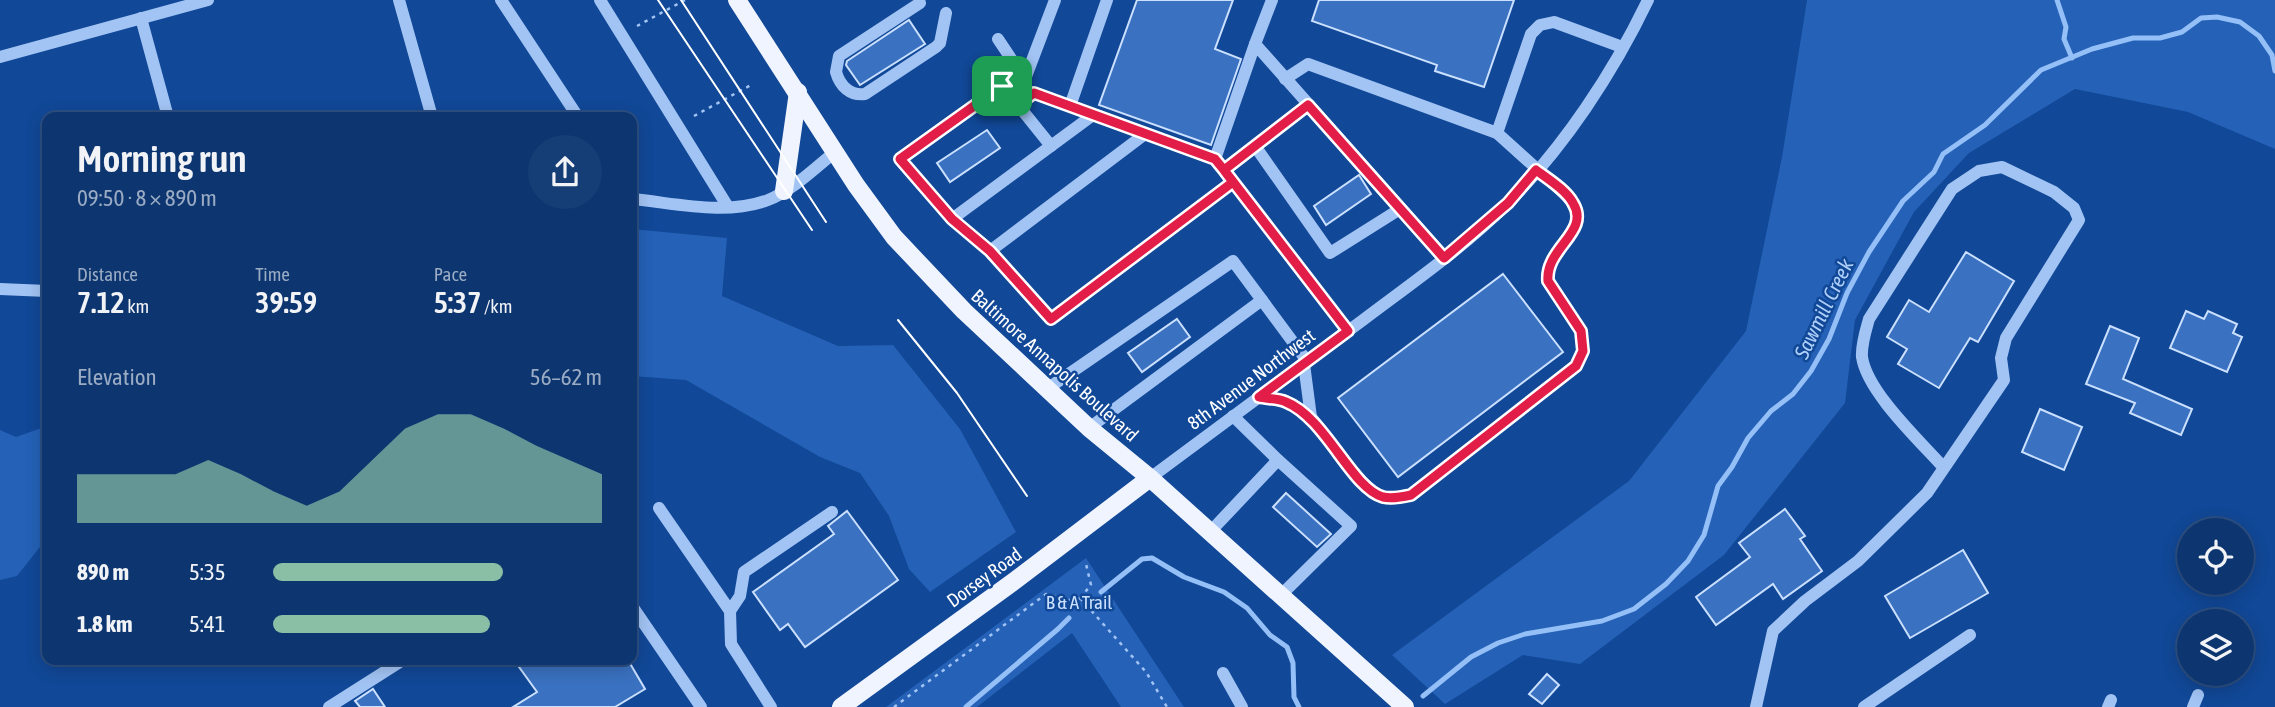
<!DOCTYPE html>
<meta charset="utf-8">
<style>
body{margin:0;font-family:"Asap Condensed",sans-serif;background:#163e76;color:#f1f3f6;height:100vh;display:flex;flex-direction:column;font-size:26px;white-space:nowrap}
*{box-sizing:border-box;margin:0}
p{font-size:23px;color:#9aabc3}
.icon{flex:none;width:38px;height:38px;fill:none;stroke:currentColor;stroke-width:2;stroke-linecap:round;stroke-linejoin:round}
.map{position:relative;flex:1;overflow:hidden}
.side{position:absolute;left:42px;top:112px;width:595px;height:553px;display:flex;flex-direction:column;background:#0d3671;border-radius:14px;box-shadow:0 4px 18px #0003,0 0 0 2px #2d5084}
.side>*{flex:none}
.tools{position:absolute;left:2177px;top:518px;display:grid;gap:14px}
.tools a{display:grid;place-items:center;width:77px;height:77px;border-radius:50%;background:#0d3671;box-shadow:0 4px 18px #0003,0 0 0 2px #2d5084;font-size:35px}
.pin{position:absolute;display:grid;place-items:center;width:60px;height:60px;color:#fff;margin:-30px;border-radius:14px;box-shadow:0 4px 10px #0006}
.round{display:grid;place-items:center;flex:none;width:74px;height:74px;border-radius:37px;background:#163e76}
.head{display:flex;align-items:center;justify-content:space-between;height:119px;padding:0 35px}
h1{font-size:38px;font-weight:600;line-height:52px}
.metrics{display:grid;grid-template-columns:repeat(3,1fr);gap:10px;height:119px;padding:7px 35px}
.metrics div{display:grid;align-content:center}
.metrics b{font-size:30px;font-weight:600}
.metrics small{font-size:19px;font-weight:400}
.metrics p{font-size:19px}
.chart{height:196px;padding:14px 35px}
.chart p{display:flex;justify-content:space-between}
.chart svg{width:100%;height:126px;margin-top:7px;fill:#8abfa5;opacity:.7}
ul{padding:0 35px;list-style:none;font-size:23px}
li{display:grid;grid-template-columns:112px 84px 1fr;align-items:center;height:52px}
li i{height:18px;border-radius:9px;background:#8abfa5}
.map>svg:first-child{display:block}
.green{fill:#2461b7}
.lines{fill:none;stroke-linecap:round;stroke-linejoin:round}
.stream{stroke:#94bff7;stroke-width:5}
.building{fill:#3a71c0;stroke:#cae0fe;stroke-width:2}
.path{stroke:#a2c4f4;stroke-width:2.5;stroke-dasharray:3.5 5;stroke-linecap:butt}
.minor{stroke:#a2c4f4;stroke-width:12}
.major{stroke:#eff4ff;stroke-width:18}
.tram{stroke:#fff;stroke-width:2}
.route-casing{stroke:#fff;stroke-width:14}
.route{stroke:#e11d48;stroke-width:9}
.labels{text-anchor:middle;stroke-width:5;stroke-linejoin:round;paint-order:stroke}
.street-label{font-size:19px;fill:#fff;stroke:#114897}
.park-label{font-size:19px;fill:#cae0fe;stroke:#114897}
.water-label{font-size:21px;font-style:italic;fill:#aecffa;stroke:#114897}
</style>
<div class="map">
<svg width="2275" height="707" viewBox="0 0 2275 707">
<rect width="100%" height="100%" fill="#114897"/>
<g class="green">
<polygon points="1807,0 2275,0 2275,149 2188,112 2075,89 1969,153 1914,212 1855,320 1845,403 1724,555 1580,664 1523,655 1445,704 1392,655 1629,481 1746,331 1782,157"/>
<polygon points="632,229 727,238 722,296 838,346 893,345 960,429 1016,532 930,592 909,569 889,516 860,473 820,457 686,380 632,376"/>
<polygon points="47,426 47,538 17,576 0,580 0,430 16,437"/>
<polygon points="1086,558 1184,707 1121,707 1072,633 977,707 886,707"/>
</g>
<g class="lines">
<g class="stream">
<polyline points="2057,0 2066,27 2064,39 2072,58"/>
<polyline points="1101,592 1142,559 1152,558 1184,577 1224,592 1247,608 1270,635 1287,647 1293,663 1294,697 1299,707"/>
<polyline points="1423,696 1471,657 1498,643 1525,634 1602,621 1634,609 1666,584 1688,561 1704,535 1718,486 1732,467 1748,438 1771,411 1793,394 1811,371 1829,339 1847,293 1869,252 1903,201 1934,172 1943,154 1985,125 2041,70 2092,49 2133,38 2160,38 2182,32 2201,18 2217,17 2240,22 2259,36 2272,55 2275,71"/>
<polyline points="966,707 1058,629 1069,618"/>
</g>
</g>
<g class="building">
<polygon points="1137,0 1233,0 1215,49 1241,59 1211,145 1099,105"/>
<polygon points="1319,0 1514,0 1484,87 1435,71 1437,65 1312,21"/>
<polygon points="909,20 925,44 860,85 846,65 847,61"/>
<polygon points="987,130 1000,148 950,182 937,163"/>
<polygon points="1359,175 1371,194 1326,225 1314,206"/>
<polygon points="1966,252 2014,281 1978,342 1970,338 1939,388 1898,364 1907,349 1887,337 1909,300 1929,312"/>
<polygon points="1503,274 1563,352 1398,477 1338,398"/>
<polygon points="2186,311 2204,319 2208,311 2237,324 2233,333 2242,337 2227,372 2170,348"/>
<polygon points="1177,319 1190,337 1142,372 1128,353"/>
<polygon points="2110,326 2139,338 2123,379 2192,409 2181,435 2130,413 2135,403 2086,384"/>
<polygon points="2040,409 2082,427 2064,470 2022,452"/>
<polygon points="1286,493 1331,534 1317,547 1273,507"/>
<polygon points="1785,509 1805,536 1800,539 1822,571 1783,599 1773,584 1716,625 1696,597 1750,557 1739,543"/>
<polygon points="847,511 898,580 805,647 788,624 780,630 753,592 834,534 828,526"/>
<polygon points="1963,550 1988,593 1910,638 1885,596"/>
<polygon points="514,660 628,660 645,689 615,707 513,707 537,692"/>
<polygon points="1547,674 1559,685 1542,704 1529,694"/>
<polygon points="373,689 385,707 360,707 355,701"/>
</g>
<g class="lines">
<g class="path">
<polyline points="637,26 685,0"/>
<polyline points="694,116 751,85"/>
<polyline points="1080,598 1146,672 1167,707"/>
<polyline points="1080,598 1091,585 1086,564"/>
<polyline points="894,707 1046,594 1074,601 1080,598"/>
</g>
<g class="minor">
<polyline points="399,0 432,117"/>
<polyline points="501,0 578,117"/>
<polyline points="600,0 728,207"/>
<path d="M920,3L839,56L836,72C840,86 850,96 865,94L936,47L940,43L946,13"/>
<polyline points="141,18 168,117"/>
<polyline points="998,39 1026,81"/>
<polyline points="1255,44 1272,0"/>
<polyline points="0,57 208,0"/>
<polyline points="1025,79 1055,0"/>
<path d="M1285,79L1308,64L1497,133L1567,196C1598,231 1545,245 1548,281L1581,331L1583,351L1576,366L1411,495C1402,497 1392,500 1383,497C1362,490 1326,436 1311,417"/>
<polyline points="1018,105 1051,146"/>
<polyline points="1070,106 1107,0"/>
<polyline points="1093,115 952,219 900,159 1002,86 1018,105 1034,93 1215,159 1348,331"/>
<polyline points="1497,133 1531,34 1540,25 1554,22 1622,47"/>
<polyline points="1145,134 990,251 1051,319 1233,182"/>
<polyline points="1255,146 1330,253 1400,209"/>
<polyline points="1215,159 1255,44 1445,258"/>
<polyline points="1224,170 1308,105"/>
<path d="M632,199C675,203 726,216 768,200C793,190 815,168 835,152"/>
<polyline points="952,219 990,251"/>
<polyline points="0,289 47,291"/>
<polyline points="1047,389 1233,261 1307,361"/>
<polyline points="1259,397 1285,401 1311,417 1304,364"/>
<polyline points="1233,416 1278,460 1351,526 1281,595"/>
<polyline points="1089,428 1262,300"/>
<path d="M1150,478C1221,425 1292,373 1363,320C1412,283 1463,248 1507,204C1564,147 1613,73 1648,0"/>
<polyline points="659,508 730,611 731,644 771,707"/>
<polyline points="1210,532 1278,460"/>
<polyline points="632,606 701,707"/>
<polyline points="730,611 740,596 744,572 832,512"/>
<polyline points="1223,673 1242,707"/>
<polyline points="329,707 403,660"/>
<path d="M1756,707L1773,631L1805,601L1858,561L1927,493L2004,380L2001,358L2006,338L2079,220L2074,208L2054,192L2002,167L1979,171L1952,189L1869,319C1866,330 1861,345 1862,357C1867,392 1920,441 1944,468"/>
<polyline points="1864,707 1970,635"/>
<polyline points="2108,707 2111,700"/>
<polyline points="2193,707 2198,695"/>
</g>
<g class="major">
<polyline points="737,0 856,185 894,237 964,311 1089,428 1150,478 1405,707"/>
<polyline points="784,191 798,92"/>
<polyline points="841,707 1013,582 1150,478"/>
</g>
<g class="tram">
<polyline points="658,0 812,230"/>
<polyline points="681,0 826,222"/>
<polyline points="898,320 957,393 1027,496"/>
</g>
</g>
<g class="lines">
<g class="route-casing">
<path id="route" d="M1002,86L1018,105L1034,93L1215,159L1224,170L1348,331L1259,397C1267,399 1278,398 1286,402C1326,418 1351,488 1383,497C1392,499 1402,497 1411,495L1576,366L1583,351L1581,331L1548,281C1545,248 1591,232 1573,203C1566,190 1548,179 1536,170L1508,203L1444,258L1308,105L1224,170L1233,182L1051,319L990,251L952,219L900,159L1002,86"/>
</g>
<use href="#route" class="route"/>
</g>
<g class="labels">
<g class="street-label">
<text transform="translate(1055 365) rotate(42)" y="7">Baltimore Annapolis Boulevard</text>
<text transform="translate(1251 379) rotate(-37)" y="7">8th Avenue Northwest</text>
<text transform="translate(984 577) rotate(-36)" y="7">Dorsey Road</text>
</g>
<g class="park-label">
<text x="1079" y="609">B &amp; A Trail</text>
</g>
<g class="water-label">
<text transform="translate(1824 309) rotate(-64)" y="7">Sawmill Creek</text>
</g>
</g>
</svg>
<div class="tools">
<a><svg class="icon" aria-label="locate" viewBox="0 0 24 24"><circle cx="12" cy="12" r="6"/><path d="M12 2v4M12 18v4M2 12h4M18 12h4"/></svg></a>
<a><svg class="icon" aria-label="layers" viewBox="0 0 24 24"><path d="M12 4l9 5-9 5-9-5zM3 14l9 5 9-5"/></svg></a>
</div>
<div class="pin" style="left:1002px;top:86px;background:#1e9e55"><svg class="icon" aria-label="arrive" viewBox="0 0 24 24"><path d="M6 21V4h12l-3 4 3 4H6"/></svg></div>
<section class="side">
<div class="head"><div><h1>Morning run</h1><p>09:50 · 8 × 890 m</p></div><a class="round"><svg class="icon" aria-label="share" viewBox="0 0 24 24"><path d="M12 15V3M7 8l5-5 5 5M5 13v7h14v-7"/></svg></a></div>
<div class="metrics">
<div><p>Distance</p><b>7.12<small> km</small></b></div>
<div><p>Time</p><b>39:59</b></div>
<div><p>Pace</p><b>5:37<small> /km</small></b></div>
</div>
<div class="chart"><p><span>Elevation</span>56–62 m</p>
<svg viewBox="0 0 160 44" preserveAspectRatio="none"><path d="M0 44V27L10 27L20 27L30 27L40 22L50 27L60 33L70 38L80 33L90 22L100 11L110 6L120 6L130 11L140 17L150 22L160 27V44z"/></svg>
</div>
<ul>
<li><b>890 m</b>5:35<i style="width:70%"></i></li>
<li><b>1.8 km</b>5:41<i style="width:66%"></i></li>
</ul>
</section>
</div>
